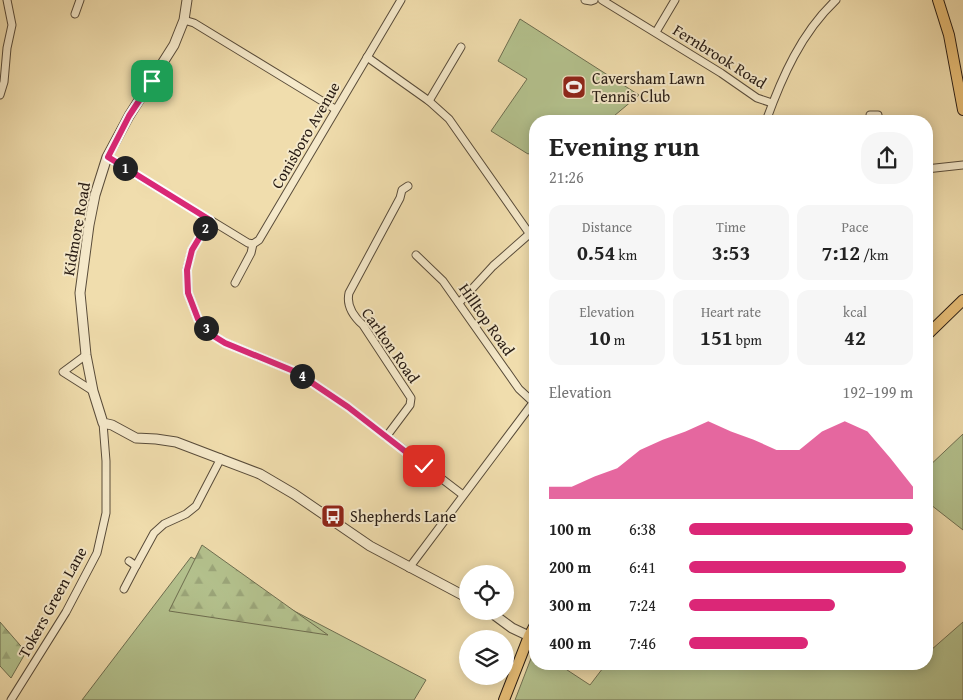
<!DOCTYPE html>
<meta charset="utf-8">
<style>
body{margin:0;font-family:"Gentium Book Plus",serif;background:#f6f6f6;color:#222;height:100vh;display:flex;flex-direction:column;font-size:19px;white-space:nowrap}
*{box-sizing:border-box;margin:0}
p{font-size:16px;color:#767676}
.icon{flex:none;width:28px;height:28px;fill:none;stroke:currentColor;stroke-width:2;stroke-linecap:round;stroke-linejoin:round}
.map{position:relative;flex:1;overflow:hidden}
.side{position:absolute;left:529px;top:115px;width:404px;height:555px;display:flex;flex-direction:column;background:#fff;border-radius:20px;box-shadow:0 2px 12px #0003}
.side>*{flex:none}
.buttons{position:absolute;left:459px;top:565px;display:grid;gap:10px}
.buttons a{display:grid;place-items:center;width:55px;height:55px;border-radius:50%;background:#fff;box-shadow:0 2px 12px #0003;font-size:25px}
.pin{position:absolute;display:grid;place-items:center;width:42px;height:42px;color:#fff;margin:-21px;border-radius:10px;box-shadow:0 2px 8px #0006}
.km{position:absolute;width:25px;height:25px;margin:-12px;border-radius:50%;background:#222;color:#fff;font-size:14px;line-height:25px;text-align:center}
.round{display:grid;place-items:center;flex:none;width:52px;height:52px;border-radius:20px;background:#f6f6f6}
.overview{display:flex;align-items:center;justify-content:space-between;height:85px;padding:0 20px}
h1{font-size:28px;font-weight:700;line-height:38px}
.metrics{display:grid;grid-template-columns:repeat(3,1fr);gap:8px;height:85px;padding:5px 20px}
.metrics div{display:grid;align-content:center;border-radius:12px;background:#f6f6f6;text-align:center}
.metrics b{font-size:21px;font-weight:700}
.metrics small{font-size:14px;font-weight:400}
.metrics p{font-size:14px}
.chart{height:140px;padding:10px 20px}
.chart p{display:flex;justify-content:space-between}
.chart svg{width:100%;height:90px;margin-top:5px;fill:#db2777;opacity:.7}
ul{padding:0 20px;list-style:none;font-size:16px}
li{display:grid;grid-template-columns:80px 60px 1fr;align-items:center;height:38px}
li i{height:12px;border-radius:6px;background:#db2777}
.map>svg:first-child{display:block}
.green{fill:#b4c28e;stroke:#6e6e50}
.forest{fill:url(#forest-firs);stroke:#6e6e50}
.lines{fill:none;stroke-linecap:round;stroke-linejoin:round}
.minor-casing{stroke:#594c3a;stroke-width:9}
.tertiary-casing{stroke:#594c3a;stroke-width:11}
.primary-casing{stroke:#271b13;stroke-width:12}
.minor{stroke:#f5e9ca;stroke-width:7}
.tertiary{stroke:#f5e9ca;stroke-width:9}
.primary{stroke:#e8be76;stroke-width:10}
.route-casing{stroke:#fff;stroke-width:10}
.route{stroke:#db2777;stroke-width:6}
.labels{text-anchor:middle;stroke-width:4;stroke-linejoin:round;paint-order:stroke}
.street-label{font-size:16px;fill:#271b13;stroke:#f5e9ca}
.poi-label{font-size:16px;fill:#271b13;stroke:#f5e9ca;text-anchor:start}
</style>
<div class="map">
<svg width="963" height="700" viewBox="0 0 963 700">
<defs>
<pattern id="forest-firs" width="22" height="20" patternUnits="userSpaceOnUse" patternTransform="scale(1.25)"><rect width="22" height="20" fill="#b4c28e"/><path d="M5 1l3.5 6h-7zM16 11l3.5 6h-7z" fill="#9ba67a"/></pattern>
</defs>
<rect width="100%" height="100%" fill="#f0ddad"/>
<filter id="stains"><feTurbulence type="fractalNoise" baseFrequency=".004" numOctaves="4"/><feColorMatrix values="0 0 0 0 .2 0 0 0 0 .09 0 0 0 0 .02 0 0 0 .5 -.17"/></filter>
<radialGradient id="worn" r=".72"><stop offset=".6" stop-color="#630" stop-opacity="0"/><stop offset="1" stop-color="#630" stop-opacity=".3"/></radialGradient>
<g class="green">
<polygon points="520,19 639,95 608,121 535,121 535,151 528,154 491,131 527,79 498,61"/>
<polygon points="963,434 963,530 926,501 926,469"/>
<polygon points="191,557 426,680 414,700 82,700"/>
<polygon points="963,622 963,700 515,700 535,648 535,664 558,664 590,685 606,664 926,664 926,645 931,650"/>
</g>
<g class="forest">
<polygon points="202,545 328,635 169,611"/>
<polygon points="0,622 26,652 11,678 0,666"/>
</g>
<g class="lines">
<g class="minor-casing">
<g id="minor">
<polyline points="585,0 591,1 594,0"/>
<polyline points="602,0 721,73 757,98 772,103"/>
<polyline points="75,14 80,0"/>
<polyline points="184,20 194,23 335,109"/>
<polyline points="656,32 675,0"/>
<polyline points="367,57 429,101 449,119 529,233"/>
<polyline points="0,95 4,82 7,48 12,25 7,0"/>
<polyline points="429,101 461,47"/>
<polyline points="870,115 878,115 879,121"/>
<path d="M766,121C782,77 801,33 836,0"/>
<polyline points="107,157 248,243 253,244"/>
<polyline points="926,169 963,165"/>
<polyline points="210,220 192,250 187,269 188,293 198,319 212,335 225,343 296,372 348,407 463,495"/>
<polyline points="416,255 443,281 519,389 533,402"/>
<polyline points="235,283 251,253 253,244 259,240 401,0"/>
<polyline points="459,303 493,266 535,229"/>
<polyline points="86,355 63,372 93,391"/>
<path d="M386,437L410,405L411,398L363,325C353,316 346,306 349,293L400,198L402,190L408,186"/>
<polyline points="129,561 136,566 154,533 164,524 186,514 196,506 221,458"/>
<polyline points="409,568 535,400"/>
<polyline points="124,589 136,566"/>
<polyline points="11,700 66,612 97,553 106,513 106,461 103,423"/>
</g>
</g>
<g class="tertiary-casing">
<g id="tertiary">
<polyline points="187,0 184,20 174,45 129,116 107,157 95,195 89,225 80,293 86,355 93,391 103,423 112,425 136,438 156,439 176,442 260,474 294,494 370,546 468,598"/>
<polyline points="489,611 512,628 529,636"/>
</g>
</g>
<g class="primary-casing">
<g id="primary">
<polyline points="938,0 949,35 963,110"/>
<polyline points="926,336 963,300"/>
<polyline points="504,700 529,636 535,625"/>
</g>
</g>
<use href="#minor" class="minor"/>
<use href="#tertiary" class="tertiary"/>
<use href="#primary" class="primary"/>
</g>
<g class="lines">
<g class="route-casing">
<polyline id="route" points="152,81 129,116 108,157 210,220 192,250 187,270 188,293 198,319 212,335 225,343 296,372 348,407 424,466"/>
</g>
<use href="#route" class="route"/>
</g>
<defs>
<g id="stadium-square" transform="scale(1.25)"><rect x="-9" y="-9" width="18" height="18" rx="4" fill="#8f2418" stroke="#f5e9ca"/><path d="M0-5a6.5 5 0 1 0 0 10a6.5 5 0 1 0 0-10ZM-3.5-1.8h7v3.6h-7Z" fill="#fff"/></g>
<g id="bus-square" transform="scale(1.25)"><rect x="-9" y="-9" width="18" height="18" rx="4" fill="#8f2418" stroke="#f5e9ca"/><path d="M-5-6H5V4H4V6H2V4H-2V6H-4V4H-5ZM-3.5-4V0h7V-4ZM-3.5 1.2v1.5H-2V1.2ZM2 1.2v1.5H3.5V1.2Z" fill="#fff"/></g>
</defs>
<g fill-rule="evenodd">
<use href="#stadium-square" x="574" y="87"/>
<use href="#bus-square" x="333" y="516"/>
</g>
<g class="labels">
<g class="street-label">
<text transform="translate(720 56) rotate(32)" y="6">Fernbrook Road</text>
<text transform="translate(305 135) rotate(-60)" y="6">Conisboro Avenue</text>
<text transform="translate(76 229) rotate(-80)" y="6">Kidmore Road</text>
<text transform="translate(487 319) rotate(55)" y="6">Hilltop Road</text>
<text transform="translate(391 345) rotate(55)" y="6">Carlton Road</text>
<text transform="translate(52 602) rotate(-61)" y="6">Tokers Green Lane</text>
</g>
<g class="poi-label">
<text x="592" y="84">Caversham Lawn<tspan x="592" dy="18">Tennis Club</tspan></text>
<text x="350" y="522">Shepherds Lane</text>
</g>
</g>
<rect width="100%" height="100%" filter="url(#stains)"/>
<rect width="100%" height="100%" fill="url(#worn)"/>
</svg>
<div class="buttons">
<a><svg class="icon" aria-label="locate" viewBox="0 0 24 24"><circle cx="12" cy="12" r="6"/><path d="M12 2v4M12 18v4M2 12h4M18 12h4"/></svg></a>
<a><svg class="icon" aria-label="layers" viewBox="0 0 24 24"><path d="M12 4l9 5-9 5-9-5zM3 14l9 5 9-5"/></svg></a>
</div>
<div class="pin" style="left:152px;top:81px;background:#1e9e55"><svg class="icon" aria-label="arrive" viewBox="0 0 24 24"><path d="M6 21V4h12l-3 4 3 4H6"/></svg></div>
<div class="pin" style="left:424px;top:466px;background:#d93025"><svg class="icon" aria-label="check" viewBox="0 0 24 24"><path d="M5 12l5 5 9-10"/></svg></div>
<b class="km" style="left:125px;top:168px">1</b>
<b class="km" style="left:205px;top:228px">2</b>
<b class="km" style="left:206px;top:328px">3</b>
<b class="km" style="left:302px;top:376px">4</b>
<section class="side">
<div class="overview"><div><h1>Evening run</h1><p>21:26</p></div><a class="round"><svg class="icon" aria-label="share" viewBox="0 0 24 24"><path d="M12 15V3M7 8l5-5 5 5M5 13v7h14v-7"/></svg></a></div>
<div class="metrics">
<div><p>Distance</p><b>0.54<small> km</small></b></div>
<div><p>Time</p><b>3:53</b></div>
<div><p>Pace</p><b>7:12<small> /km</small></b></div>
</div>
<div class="metrics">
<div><p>Elevation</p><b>10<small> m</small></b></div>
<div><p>Heart rate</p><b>151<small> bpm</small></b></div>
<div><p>kcal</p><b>42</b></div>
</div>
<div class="chart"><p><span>Elevation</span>192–199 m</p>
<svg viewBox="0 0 160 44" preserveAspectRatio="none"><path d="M0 44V38L10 38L20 33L30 29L40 20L50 15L60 11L70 6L80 11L90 15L100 20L110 20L120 11L130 6L140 11L150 24L160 38V44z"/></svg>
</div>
<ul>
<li><b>100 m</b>6:38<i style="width:100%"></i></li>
<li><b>200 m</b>6:41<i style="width:97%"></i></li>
<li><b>300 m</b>7:24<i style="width:65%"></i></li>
<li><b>400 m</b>7:46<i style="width:53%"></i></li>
</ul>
</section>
</div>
